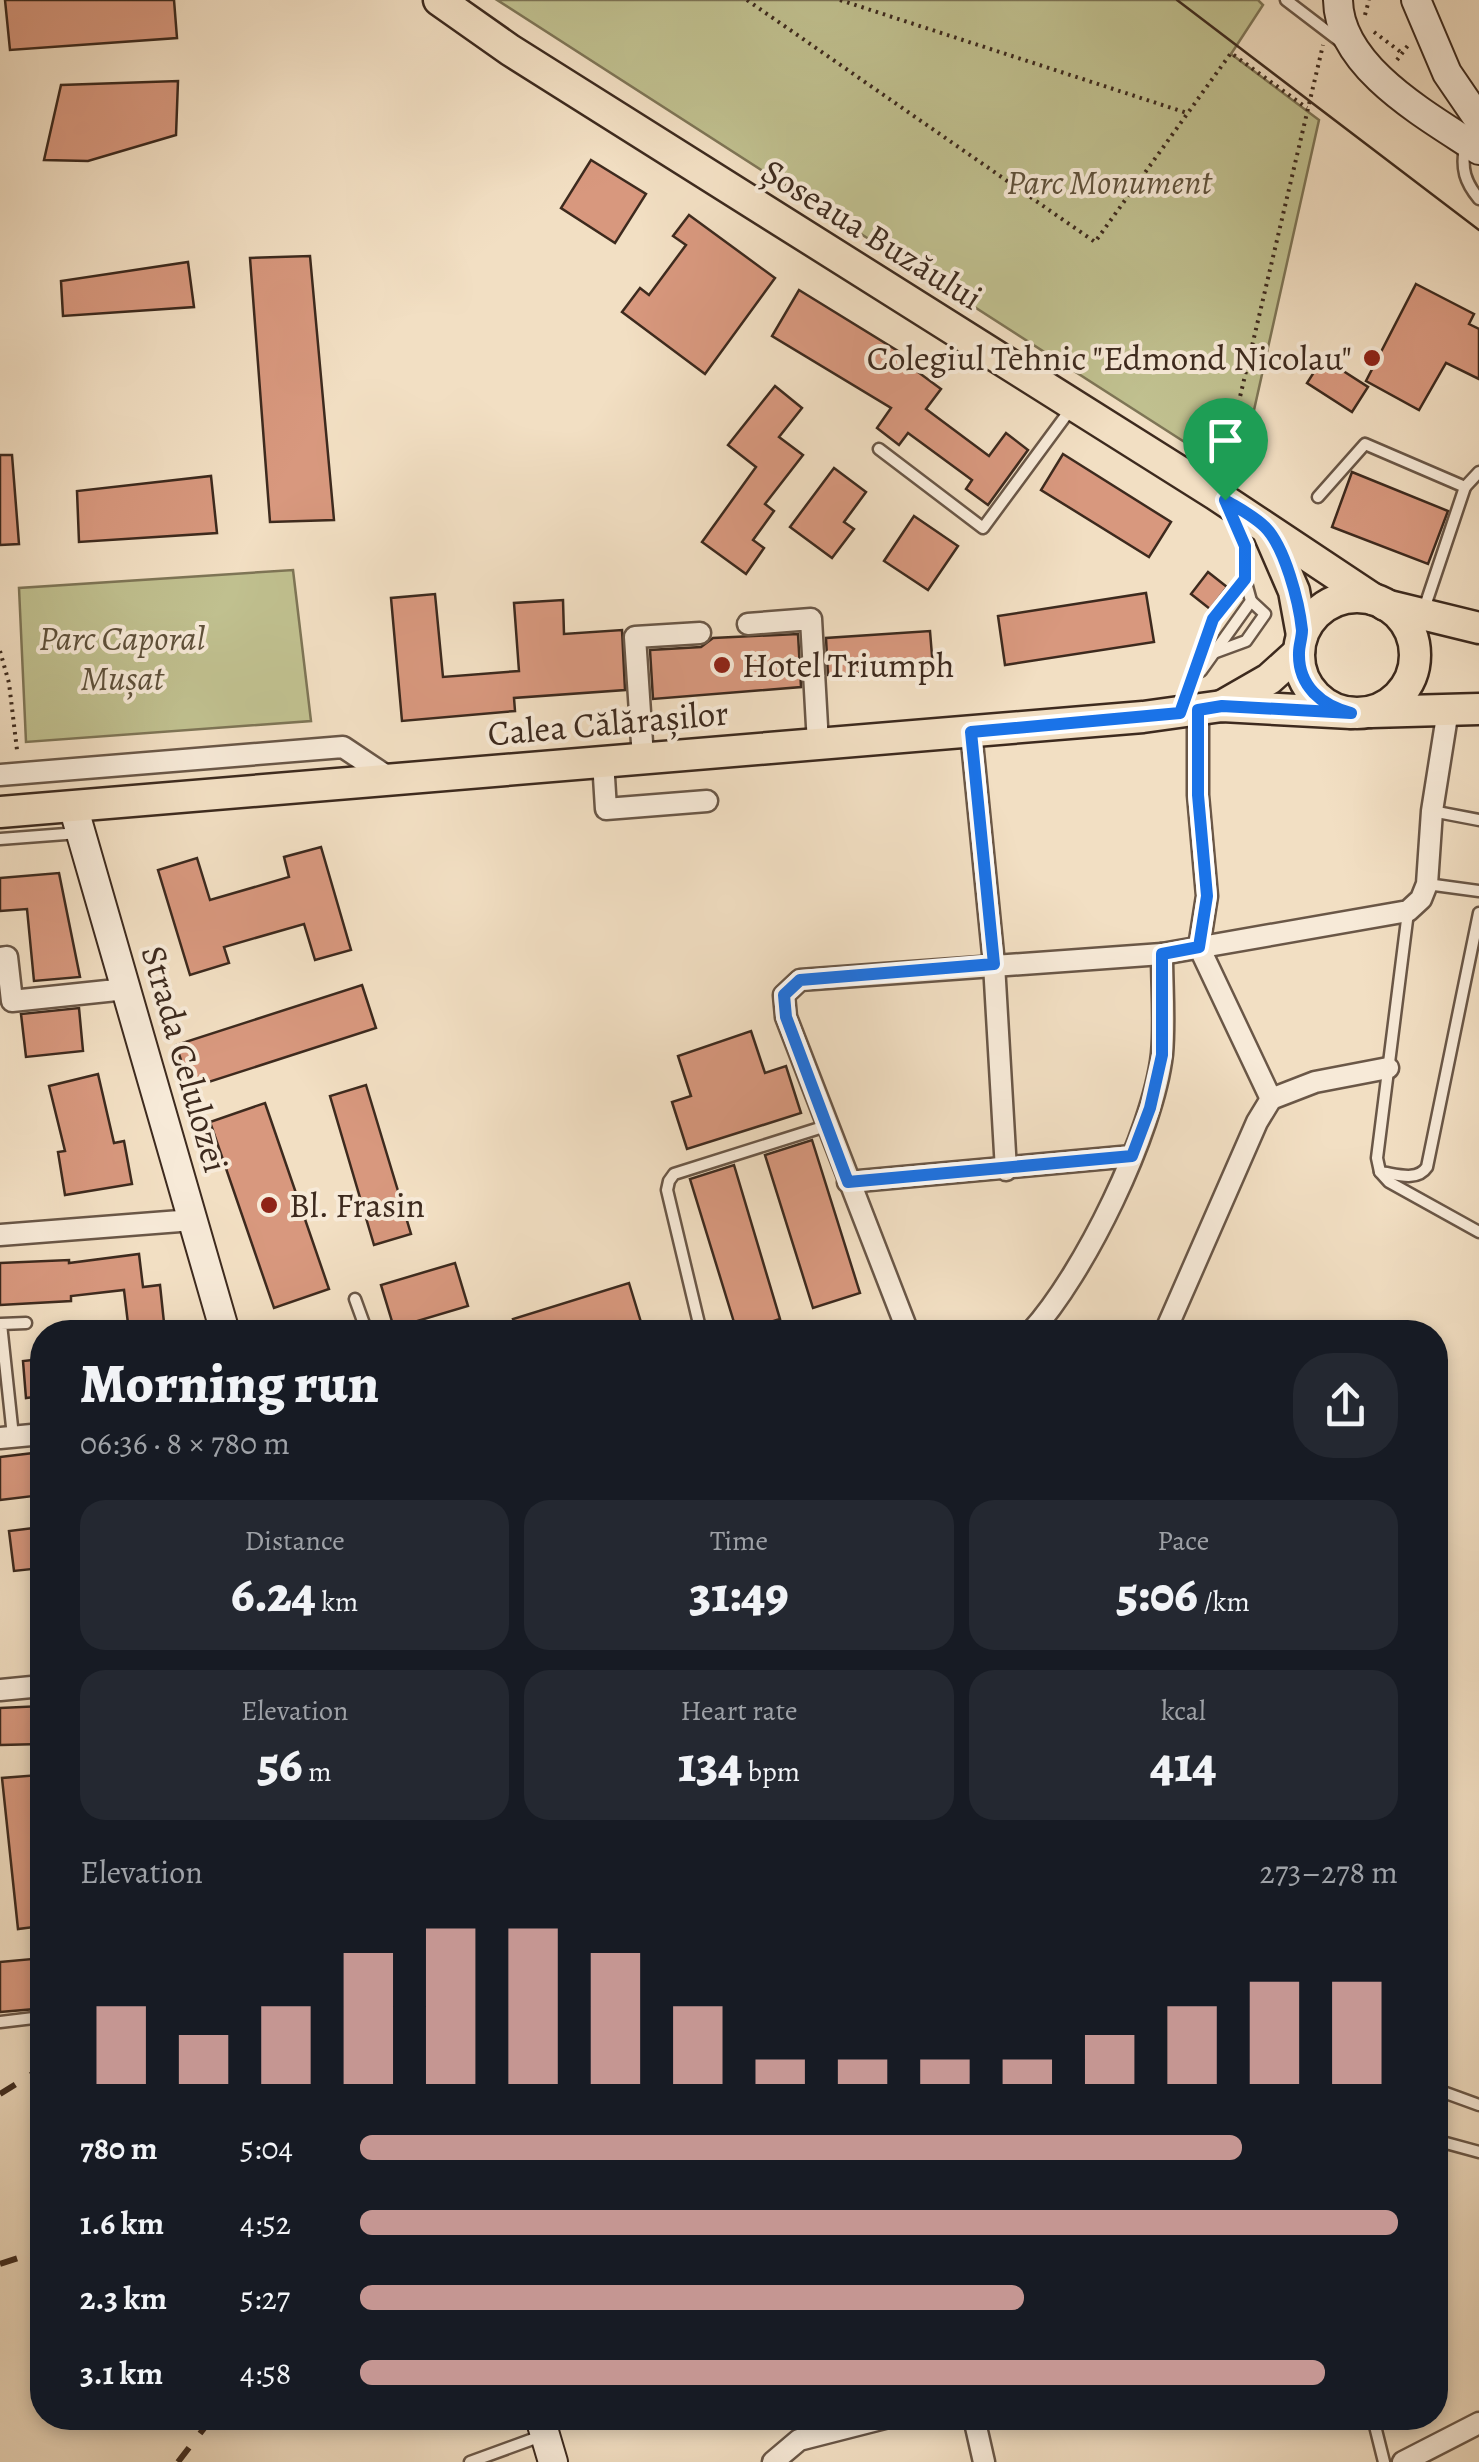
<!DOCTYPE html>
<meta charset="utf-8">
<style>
body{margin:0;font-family:Alegreya,serif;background:#242831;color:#f1f3f6;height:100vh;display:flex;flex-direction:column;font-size:38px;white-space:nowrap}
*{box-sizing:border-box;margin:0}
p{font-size:32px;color:#9ea1a6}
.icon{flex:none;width:55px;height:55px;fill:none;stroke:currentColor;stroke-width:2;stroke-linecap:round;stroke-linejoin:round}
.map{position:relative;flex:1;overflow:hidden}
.side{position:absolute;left:30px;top:1320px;width:1418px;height:1110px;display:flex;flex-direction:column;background:#171b24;border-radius:40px;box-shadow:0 5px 15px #0003}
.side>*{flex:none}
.pin{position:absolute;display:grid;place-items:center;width:85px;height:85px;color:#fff;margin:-102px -42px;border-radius:50% 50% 50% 0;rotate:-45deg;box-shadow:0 0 10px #0007}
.pin .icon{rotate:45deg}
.round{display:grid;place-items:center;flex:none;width:105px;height:105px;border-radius:40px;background:#242831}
.headline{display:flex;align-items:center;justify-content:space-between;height:170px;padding:0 50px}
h1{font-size:55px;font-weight:800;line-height:75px}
.figures{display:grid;grid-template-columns:repeat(3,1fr);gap:15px;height:170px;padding:10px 50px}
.figures div{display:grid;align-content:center;border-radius:25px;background:#242831;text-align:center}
.figures b{font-size:50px;font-weight:800}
.figures small{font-size:28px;font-weight:400}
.figures p{font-size:28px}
.chart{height:280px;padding:20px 50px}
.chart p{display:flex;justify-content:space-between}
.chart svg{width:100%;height:180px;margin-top:10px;stroke:#c59692;stroke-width:6}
ul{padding:0 50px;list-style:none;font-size:32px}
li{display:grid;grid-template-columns:160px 120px 1fr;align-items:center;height:75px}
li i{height:25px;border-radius:12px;background:#c59692}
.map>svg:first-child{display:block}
.green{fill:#c0c08f;stroke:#7e7556;stroke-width:2.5}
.building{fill:#d8987e;stroke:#3d2a1e;stroke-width:2.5}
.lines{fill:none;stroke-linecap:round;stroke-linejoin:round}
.lane-casing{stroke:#6a5747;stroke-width:15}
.street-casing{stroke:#6a5747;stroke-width:25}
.secondary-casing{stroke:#3d2a1e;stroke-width:32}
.primary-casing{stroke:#3d2a1e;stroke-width:35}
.path{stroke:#3d2a1e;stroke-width:4;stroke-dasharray:2.5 5;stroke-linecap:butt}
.lane{stroke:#f7ead8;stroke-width:10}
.street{stroke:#f7ead8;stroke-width:20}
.secondary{stroke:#f7ead8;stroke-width:28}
.primary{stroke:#f2dfc3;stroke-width:30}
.tram{stroke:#3d2a1e;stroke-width:2.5}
.rail{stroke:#3d2a1e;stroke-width:6;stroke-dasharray:18 18;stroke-linecap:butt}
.route-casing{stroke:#fff;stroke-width:20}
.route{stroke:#1a73e8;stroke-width:12}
.poi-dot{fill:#8f2418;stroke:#f7ead8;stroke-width:4}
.labels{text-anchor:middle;stroke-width:8;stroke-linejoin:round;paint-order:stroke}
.park-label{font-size:35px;font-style:italic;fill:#5e503a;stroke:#f7ead8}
.street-label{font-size:35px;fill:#3d2a1e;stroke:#f7ead8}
.poi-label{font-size:35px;fill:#3d2a1e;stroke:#f7ead8;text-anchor:start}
</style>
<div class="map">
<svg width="1479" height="2462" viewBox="0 0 1479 2462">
<rect width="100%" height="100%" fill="#f2dfc3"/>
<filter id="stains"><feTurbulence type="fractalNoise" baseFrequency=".002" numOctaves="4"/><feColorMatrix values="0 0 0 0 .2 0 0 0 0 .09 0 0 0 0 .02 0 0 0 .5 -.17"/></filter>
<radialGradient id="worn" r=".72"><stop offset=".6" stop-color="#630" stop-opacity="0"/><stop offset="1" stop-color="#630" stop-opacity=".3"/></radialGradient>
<g class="green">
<polygon points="497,0 1258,0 1263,5 1231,54 1319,120 1239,477"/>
<polygon points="293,570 311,721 26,742 19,588"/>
</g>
<g class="building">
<polygon points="5,0 174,0 177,38 10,50"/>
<polygon points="178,81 176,135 88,161 44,160 61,85"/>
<polygon points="591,160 646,194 615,243 561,208"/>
<polygon points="689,215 775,278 705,374 622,312 640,288 649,295 686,245 673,236"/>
<polygon points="310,256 334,520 270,522 250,258"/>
<polygon points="188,262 194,307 63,316 61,281"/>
<polygon points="1416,284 1474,314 1469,324 1479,329 1479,379 1446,363 1419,410 1366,381"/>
<polygon points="799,290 906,356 903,361 941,389 926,409 989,456 1006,433 1028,450 988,505 966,489 972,480 908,433 899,445 877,428 891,408 772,336"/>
<polygon points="1323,358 1368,387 1352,412 1307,383"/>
<polygon points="775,386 802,408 779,437 803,455 765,504 774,511 753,540 764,548 746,574 702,542 756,467 728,445"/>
<polygon points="1063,454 1171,522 1149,557 1041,490"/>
<polygon points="0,455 12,455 19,544 0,545"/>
<polygon points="834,468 866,492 844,522 854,529 832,558 790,527"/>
<polygon points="1352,472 1448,511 1428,564 1332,527"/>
<polygon points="211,476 217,533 79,542 77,491"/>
<polygon points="914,516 958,546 928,590 884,561"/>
<polygon points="1208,572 1227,587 1210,609 1191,594"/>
<polygon points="1146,593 1154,642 1005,665 998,616"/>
<polygon points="435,594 443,677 519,671 514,603 563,600 564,634 622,630 625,690 514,698 515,711 402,721 391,598"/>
<polygon points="930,631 933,668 828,675 826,638"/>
<polygon points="798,634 801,687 653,699 650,650 701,647 713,638"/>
<polygon points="321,847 351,950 315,960 304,924 224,947 229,963 190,975 158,870 197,858 210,900 289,877 284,857"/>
<polygon points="59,873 80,977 34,981 27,909 0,911 0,878"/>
<polygon points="362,985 376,1028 190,1088 176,1045"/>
<polygon points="79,1008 83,1051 26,1057 21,1014"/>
<polygon points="751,1031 765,1073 786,1066 801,1113 687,1149 672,1102 691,1096 678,1056"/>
<polygon points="98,1074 114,1143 124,1141 132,1184 65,1195 58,1152 65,1151 49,1086"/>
<polygon points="366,1085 411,1234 374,1245 330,1096"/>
<polygon points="265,1103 329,1289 274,1308 210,1122"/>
<polygon points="812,1140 860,1293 813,1308 765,1155"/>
<polygon points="734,1165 780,1319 737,1332 690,1179"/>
<polygon points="139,1254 143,1287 160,1285 165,1332 129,1332 124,1290 71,1296 71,1301 0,1305 0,1263 69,1260 69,1263"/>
<polygon points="455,1263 468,1306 394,1328 381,1285"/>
<polygon points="629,1283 644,1332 517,1332 513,1319"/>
<polygon points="42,1359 42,1396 26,1398 23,1361"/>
<polygon points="42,1452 42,1495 0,1500 0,1457"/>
<polygon points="42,1527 42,1568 14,1571 9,1531"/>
<polygon points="42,1706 42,1744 0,1745 0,1708"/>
<polygon points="39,1775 42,1809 42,1926 18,1929 2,1778"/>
<polygon points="32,1959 35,2009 0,2012 0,1962"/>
</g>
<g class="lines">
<g class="lane-casing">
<g id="lane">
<polyline points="1286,0 1341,42"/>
<path d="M1465,147C1461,169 1465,182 1479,199"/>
<polyline points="879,449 983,528 1070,410"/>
<polyline points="1465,487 1479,472"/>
<polyline points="1318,497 1365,444 1465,487 1424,609"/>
<polyline points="1216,652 1246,641 1265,614 1251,601"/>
<polyline points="1201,671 1251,601 1245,579"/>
<polyline points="1184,704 1213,619 1245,579 1245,546 1232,515"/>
<polyline points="1432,811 1479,820"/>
<polyline points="0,839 79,833"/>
<polyline points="1427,884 1479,891"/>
<polyline points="1408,912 1377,1158 1380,1172 1389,1182 1479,1232"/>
<path d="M1380,1172C1396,1174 1417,1182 1427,1167L1479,913"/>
<polyline points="355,1299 367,1332"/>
<polyline points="701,1332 667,1190 669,1181 674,1174 826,1126"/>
<polyline points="13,1436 1,1324 26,1323"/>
<polyline points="0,2022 42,2017"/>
<polyline points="1435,2089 1479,2105"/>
<polyline points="1435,2140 1479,2152"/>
<polyline points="1373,2418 1384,2462"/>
<polyline points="470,2462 544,2435"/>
</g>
</g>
<g class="street-casing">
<g id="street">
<polyline points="748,624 811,619 818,744"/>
<polyline points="1198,710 1198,795 1207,896 1199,947 1271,1099"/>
<polyline points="971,732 994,964 1006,1170"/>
<polyline points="643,758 635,637 700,633"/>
<polyline points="603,761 606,809 707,801"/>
<polyline points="0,775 343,747 391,779"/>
<polyline points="0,958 7,957 12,1001 126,989"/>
<polyline points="1271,1099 1315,1082 1388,1068"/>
<polyline points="848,1182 1132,1156"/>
<polyline points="0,1235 193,1220"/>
<polyline points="908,1332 786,1017 784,995 800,980 1162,954 1408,911 1421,899 1427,884 1432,811 1448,710"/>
<path d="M1031,1332C1084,1274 1153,1133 1162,1054C1165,1022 1162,987 1162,954"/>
<polyline points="1165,1332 1257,1122 1271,1099"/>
<polyline points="0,1438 42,1434"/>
<polyline points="0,1690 42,1686"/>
<polyline points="974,2418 984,2462"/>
<polyline points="773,2462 799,2440 885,2418"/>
<polyline points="1403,2462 1479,2423"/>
</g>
</g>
<g class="secondary-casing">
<g id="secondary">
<path d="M1338,0C1339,68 1428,116 1479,150"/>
<polyline points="1416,0 1447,73 1479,120"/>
<polyline points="73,806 225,1332"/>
<polyline points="540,2418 553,2462"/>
</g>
</g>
<g class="primary-casing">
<g id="primary">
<polyline points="439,0 510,50 1215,494 1373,599"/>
<polyline points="1268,531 1294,591 1302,635"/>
<circle cx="1357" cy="655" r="58"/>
<polyline points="1385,605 1479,628"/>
<polyline points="1222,706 1269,679 1299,652"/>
<polyline points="1371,712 1479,709"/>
<polyline points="0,812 1143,717 1222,706 1351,713"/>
</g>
</g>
<g class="path">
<polyline points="747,0 1095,242 1231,53 1307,108"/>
<polyline points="840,0 1187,113"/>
<polyline points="1365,15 1369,0"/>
<polyline points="1374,32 1402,53"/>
<polyline points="1397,60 1409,44"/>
<polyline points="1223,469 1323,45"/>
<polyline points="0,651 9,683 17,750"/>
</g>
<use href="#lane" class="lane"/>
<use href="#street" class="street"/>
<use href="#secondary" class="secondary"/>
<use href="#primary" class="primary"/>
<polyline class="tram" points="1177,0 1479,230"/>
<g class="rail">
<polyline points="0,2094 42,2068"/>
<polyline points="0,2264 42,2250"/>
<polyline points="178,2462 212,2418"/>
</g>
</g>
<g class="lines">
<g class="route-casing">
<path id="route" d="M1225,500C1238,508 1254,516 1265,527C1285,547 1299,602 1302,630C1302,638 1299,645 1299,653C1298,686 1322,706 1351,713L1222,706L1198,710V795L1207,896L1199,947L1162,954V1055L1150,1108L1132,1156L848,1182L786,1017L784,995L800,980L994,964L971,732L1180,713L1213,619L1245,579V546Z"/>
</g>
<use href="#route" class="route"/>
</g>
<g class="poi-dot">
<circle cx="1372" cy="358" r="10"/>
<circle cx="722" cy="665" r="10"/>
<circle cx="269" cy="1205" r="10"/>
</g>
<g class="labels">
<g class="park-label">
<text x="1109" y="194">Parc Monument</text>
<text x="122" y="650">Parc Caporal<tspan x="122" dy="40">Mușat</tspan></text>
</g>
<g class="street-label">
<text transform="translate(872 234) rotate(32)" y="12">Șoseaua Buzăului</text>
<text transform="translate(608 723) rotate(-5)" y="12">Calea Călărașilor</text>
<text transform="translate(185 1059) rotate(74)" y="12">Strada Celulozei</text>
</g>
<g class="poi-label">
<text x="1352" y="370" text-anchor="end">Colegiul Tehnic "Edmond Nicolau"</text>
<text x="742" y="677">Hotel Triumph</text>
<text x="289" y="1217">Bl. Frasin</text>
</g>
</g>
<rect width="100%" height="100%" filter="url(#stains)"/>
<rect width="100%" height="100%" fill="url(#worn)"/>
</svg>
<div class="pin" style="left:1225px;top:500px;background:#1e9e55"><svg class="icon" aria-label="arrive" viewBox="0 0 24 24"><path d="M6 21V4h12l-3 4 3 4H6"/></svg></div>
<section class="side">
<div class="headline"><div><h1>Morning run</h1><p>06:36 · 8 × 780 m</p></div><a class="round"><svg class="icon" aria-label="share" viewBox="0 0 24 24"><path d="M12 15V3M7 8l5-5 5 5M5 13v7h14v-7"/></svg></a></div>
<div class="figures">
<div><p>Distance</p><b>6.24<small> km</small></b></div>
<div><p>Time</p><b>31:49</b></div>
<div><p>Pace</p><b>5:06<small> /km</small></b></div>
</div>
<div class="figures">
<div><p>Elevation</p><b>56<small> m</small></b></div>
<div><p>Heart rate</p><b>134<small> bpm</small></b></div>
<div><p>kcal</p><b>414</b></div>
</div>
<div class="chart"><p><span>Elevation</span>273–278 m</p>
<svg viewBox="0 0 160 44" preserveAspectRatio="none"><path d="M5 44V25M15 44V32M25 44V25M35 44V12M45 44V6M55 44V6M65 44V12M75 44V25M85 44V38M95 44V38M105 44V38M115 44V38M125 44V32M135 44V25M145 44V19M155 44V19"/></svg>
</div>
<ul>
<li><b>780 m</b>5:04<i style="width:85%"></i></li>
<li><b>1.6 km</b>4:52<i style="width:100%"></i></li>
<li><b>2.3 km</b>5:27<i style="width:64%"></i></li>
<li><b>3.1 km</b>4:58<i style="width:93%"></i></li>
</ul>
</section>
</div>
